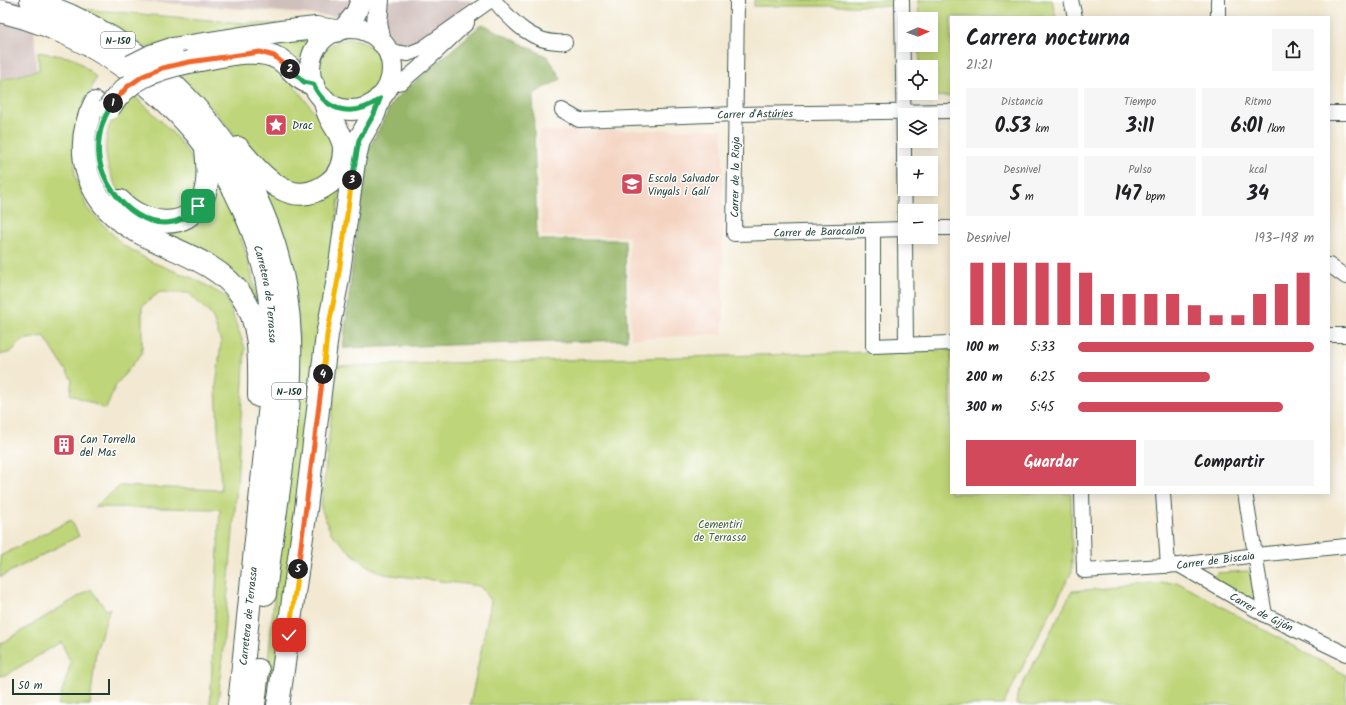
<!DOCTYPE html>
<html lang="es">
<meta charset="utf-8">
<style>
body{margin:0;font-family:Kalam,sans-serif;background:#f6f6f6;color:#202124;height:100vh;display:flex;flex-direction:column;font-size:15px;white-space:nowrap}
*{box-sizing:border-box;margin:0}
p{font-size:13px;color:#757577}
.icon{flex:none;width:22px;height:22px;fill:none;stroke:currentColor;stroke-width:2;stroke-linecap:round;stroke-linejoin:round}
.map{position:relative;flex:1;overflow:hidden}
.panel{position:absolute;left:950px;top:16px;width:380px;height:478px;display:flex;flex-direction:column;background:#fff;border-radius:0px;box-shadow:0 2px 10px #0003}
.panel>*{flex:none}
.needle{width:26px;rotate:88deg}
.controls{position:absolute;left:898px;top:12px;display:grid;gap:8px}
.controls a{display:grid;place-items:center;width:40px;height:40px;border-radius:0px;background:#fff;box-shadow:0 2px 10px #0003;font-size:20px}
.scale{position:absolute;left:12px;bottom:10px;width:98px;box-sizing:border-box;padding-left:4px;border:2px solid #1f3d34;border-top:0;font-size:11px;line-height:14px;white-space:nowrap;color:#1f3d34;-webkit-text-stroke:3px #fff;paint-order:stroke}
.pin{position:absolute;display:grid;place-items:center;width:34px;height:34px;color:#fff;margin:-17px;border-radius:8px;box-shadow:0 2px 6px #0006}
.km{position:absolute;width:20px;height:20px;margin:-10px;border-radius:50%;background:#222;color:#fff;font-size:11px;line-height:20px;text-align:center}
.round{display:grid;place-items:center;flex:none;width:42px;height:42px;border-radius:0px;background:#f6f6f6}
.head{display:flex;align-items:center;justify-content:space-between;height:68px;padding:0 16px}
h1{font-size:22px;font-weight:700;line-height:30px}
.figures{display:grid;grid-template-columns:repeat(3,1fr);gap:6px;height:68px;padding:4px 16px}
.figures div{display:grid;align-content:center;border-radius:0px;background:#f6f6f6;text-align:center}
.figures b{font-size:20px;font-weight:700}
.figures small{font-size:11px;font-weight:400}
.figures p{font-size:11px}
.chart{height:112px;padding:8px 16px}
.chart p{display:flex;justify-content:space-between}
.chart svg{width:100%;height:72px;margin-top:4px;stroke:#d1495b;stroke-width:6}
.primary-button{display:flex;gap:8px;margin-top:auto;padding:8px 16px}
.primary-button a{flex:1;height:46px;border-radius:0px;background:#d1495b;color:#fff;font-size:16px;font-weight:700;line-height:46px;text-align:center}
.primary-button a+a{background:#f6f6f6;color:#202124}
ul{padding:0 16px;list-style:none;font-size:13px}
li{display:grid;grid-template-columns:64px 48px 1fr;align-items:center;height:30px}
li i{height:10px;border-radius:5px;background:#d1495b}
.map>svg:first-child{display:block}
.built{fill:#f4d3c0}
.industrial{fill:#d0c0bc}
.green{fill:#bfd579;stroke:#6f8956}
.forest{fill:#97b669;stroke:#5b7a4e}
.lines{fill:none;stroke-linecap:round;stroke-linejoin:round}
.street-casing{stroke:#3f574c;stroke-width:16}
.secondary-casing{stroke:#3f574c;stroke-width:22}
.primary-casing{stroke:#3f574c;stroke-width:24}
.street{stroke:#fff;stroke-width:14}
.secondary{stroke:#fff;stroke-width:20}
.primary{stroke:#fff;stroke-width:22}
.primary-bridge-casing{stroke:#3f574c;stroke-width:24;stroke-linecap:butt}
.primary-bridge{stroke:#fff;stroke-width:22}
.split-1-casing{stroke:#fff;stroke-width:8}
.split-2-casing{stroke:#fff;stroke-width:8}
.split-3-casing{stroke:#fff;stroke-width:8}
.split-4-casing{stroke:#fff;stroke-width:8}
.split-5-casing{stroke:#fff;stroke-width:8}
.split-6-casing{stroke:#fff;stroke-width:8}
.split-1{stroke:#22a559;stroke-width:5}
.split-2{stroke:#f0652b;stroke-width:5}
.split-3{stroke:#22a559;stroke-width:5}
.split-4{stroke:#f5b400;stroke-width:5}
.split-5{stroke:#f0652b;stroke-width:5}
.split-6{stroke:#f5b400;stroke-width:5}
.labels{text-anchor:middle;stroke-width:3;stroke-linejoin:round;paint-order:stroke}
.shield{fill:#fff;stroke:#627771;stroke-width:1}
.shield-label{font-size:10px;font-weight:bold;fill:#1f3d34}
.street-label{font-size:11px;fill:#1f3d34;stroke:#fff}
.poi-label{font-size:11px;fill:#1f3d34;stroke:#fff;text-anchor:start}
.park-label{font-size:11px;fill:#476345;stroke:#fff}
</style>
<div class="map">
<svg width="1346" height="705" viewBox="0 0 1346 705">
<rect width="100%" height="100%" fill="#fff"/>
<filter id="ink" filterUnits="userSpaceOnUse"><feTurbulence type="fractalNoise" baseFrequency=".025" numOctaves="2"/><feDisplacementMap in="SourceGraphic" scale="8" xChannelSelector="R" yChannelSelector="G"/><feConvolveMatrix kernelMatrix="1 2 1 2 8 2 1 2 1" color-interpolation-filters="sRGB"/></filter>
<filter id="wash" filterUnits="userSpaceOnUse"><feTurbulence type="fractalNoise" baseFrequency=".012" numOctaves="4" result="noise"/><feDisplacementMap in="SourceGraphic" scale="16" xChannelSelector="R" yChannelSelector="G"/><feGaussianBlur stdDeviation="0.9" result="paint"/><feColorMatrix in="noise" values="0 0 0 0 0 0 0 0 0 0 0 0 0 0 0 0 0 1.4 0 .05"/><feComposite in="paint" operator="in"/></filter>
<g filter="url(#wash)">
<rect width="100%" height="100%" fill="#f3e9d2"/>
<polygon class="built" points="723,129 723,334 631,339 629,236 542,236 539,131"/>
<g class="industrial">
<polygon points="0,0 33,0 36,70 0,79"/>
<polygon points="129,0 472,0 416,44 407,45 398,45 391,40 385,20"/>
</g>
<g class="green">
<rect x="754" y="0" width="140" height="6"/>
<polygon points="918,0 1052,0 1056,17 951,17 951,96 928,97 925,93 931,93 931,67 920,67 919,45 931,45 931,19 919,19"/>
<polygon points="82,9 244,23 302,25 146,48 113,27 81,10"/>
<polygon points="311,37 301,53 299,68 258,45"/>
<circle cx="350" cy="70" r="31"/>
<polygon points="38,52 74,58 96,77 74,132 75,176 87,208 123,245 152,262 197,280 226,297 245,348 237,485 218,705 210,705 220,509 94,507 120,486 221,490 216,387 221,342 212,316 189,293 160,292 142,306 142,353 116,385 106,409 70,394 72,380 44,336 23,340 11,352 0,355 0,80 39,70"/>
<polygon points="258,60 284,73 324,124 331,133 336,156 322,180 290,185 247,149 210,106 177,73"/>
<path d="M130,93C151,110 194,149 199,177C200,184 194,196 191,203L163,216C151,210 134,204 124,196C117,190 112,178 109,169C100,136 111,118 130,93Z"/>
<path d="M341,183L271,705H264L299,334C298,288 283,230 263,189Z"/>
<path d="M217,186C239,222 251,265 258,306L147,228Z"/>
<polygon points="951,350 951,493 1071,493 1072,571 1003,705 470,705 491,602 480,586 384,574 368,566 350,552 331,533 321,508 337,366"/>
<polygon points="71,520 79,536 0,577 0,556"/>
<polygon points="1248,571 1250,572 1255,599 1253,600 1215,580 1214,576 1217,573"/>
<polygon points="1177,582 1346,675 1346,705 1016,705 1017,695 1072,591"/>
<polygon points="91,589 106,610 110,608 96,651 90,705 58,705 71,663 61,642 6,675 0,676 0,644"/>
</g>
<polygon class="forest" points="482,24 548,57 561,79 533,94 537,240 625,240 627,340 343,348 360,201 368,151 393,101"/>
</g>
<g filter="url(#ink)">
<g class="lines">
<g class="street-casing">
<g id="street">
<path d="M494,0C512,22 534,45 565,42"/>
<path id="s1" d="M737,0L734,234L905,229"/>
<polyline points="902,0 905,231"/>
<polyline points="1071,0 1075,17"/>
<polyline points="1218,0 1218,17"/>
<polyline points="388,51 408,54 423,48 491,0"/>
<polyline points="389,85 402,82 430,58 467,23"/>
<path id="s2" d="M562,110L579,120L736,114L951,111"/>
<polyline points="1329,113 1346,113"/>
<polyline points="931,228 951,228"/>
<polyline points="873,230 873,346 951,343"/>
<polyline points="905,237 906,345"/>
<polyline points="1329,265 1346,277"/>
<polyline points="1329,335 1346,335"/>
<path id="s3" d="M1082,493L1084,571L1179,565L1256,555L1346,546"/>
<polyline points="1163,493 1168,566"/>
<polyline points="1245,493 1265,615"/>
<path id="s4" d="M1179,565L1265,615L1346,654"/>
</g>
</g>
<g class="secondary-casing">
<g id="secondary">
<polyline points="379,0 377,23 381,42"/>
<circle cx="351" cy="69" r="41"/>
<polyline points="343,29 356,13 361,0"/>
</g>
</g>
<g class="primary-casing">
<g id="primary">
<path d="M31,0C177,49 285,182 290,338C293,424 274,510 265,594"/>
<path id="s5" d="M0,11C121,40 225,133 260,254C271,290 273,327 274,365L239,705"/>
<polyline points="172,49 280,32 316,28 336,31"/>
<path d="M189,62C215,58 257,45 279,59C293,68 295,79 313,84"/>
<path d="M95,103C84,124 81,148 87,171C109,250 201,238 242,296C262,325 259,363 259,396"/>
<path d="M238,148C262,176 291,212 329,183C340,175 344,161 344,148C343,135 334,127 329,115C327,111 326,105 324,100"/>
<path d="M120,201C142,224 187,234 203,198C210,182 207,163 206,147"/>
<polyline points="254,705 258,670"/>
<polyline points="278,705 306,509 327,335 338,279 354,162 359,140 374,114 379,99"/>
</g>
</g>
<use href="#street" class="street"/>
<use href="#secondary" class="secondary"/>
<use href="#primary" class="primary"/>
<g class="primary-bridge-casing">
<g id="primary-bridge">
<polyline points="131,66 151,56 172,49"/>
<path d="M109,108C128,78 156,69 189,62"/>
</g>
</g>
<use href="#primary-bridge" class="primary-bridge"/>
</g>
</g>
<g class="lines" filter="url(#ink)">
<g class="split-1-casing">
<path id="split-1" d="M113,103C102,119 97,139 99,158C106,202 161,249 198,206"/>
</g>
<g class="split-2-casing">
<polyline id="split-2" points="113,103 127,87 143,76 162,68 189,62 260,52 274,56 290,69"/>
</g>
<g class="split-3-casing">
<path id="split-3" d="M290,69L304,82L313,84C327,114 355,117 380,99L374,114L359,140L352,180"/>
</g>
<g class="split-4-casing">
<polyline id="split-4" points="323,374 327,335 338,279 352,180"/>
</g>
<g class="split-5-casing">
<polyline id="split-5" points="298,569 323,374"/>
</g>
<g class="split-6-casing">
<polyline id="split-6" points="289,635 298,569"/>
</g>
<use href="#split-1" class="split-1"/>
<use href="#split-2" class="split-2"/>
<use href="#split-3" class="split-3"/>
<use href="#split-4" class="split-4"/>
<use href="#split-5" class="split-5"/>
<use href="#split-6" class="split-6"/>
</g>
<defs>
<g id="sight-square" transform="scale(1.15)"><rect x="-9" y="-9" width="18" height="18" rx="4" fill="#d1495b" stroke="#fff"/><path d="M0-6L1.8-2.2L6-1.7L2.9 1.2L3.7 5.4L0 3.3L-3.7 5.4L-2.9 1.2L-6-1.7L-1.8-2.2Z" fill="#fff"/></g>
<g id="school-square" transform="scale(1.15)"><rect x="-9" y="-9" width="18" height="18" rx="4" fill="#d1495b" stroke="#fff"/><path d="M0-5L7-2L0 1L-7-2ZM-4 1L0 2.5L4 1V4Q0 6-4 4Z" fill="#fff"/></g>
<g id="building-square" transform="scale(1.15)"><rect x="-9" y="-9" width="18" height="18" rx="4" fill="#d1495b" stroke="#fff"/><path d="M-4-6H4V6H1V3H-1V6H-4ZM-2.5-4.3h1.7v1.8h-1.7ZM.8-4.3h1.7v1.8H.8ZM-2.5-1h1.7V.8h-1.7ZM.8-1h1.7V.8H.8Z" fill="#fff"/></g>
</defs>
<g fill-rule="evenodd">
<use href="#sight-square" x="276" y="125"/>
<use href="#school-square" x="632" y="184"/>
<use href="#building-square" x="64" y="445"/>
</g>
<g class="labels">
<g class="shield">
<rect x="101" y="32" width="34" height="16" rx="3"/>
<rect x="272" y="383" width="34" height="16" rx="3"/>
</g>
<g class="shield-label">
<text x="118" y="44">N-150</text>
<text x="289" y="395">N-150</text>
</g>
<g class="street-label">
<text dy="4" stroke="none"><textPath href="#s2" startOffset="196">Carrer d'Astúries</textPath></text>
<text transform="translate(735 177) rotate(-89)" y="4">Carrer de la Rioja</text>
<text dy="4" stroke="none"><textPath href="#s1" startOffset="319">Carrer de Baracaldo</textPath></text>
<text dy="4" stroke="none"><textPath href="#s5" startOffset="413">Carretera de Terrassa</textPath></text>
<text dy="4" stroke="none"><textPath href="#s3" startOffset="210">Carrer de Biscaia</textPath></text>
<text dy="4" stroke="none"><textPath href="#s4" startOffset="95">Carrer de Gijón</textPath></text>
<text transform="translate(248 616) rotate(-84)" y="4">Carretera de Terrassa</text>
</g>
<g class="poi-label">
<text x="292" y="129">Drac</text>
<text x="648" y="182">Escola Salvador<tspan x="648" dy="13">Vinyals i Galí</tspan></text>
<text x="80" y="443">Can Torrella<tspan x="80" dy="13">del Mas</tspan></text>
</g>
<g class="park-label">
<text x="720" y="528">Cementiri<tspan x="720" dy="13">de Terrassa</tspan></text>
</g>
</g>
</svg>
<div class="controls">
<a><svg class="needle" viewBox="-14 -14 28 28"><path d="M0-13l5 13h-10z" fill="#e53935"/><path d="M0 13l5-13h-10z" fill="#757577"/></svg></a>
<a><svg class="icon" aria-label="locate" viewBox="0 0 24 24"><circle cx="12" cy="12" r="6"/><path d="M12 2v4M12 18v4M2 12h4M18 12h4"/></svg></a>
<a><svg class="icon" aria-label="layers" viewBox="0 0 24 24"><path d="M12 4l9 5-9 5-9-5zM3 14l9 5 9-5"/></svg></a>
<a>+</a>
<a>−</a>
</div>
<div class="scale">50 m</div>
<div class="pin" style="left:198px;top:206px;background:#1e9e55"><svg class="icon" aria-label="arrive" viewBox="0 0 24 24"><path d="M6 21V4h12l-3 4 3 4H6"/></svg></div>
<div class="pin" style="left:289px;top:635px;background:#d93025"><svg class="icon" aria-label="check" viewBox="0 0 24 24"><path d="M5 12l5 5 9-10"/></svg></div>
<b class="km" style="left:113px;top:103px">1</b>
<b class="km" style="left:290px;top:69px">2</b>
<b class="km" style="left:352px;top:180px">3</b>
<b class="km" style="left:323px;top:374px">4</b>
<b class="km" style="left:298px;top:569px">5</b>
<section class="panel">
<div class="head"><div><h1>Carrera nocturna</h1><p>21:21</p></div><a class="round"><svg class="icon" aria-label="share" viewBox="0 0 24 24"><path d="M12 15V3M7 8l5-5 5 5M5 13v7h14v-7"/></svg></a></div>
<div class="figures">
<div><p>Distancia</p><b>0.53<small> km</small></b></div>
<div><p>Tiempo</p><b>3:11</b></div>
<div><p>Ritmo</p><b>6:01<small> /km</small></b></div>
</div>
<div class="figures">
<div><p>Desnivel</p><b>5<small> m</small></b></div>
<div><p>Pulso</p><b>147<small> bpm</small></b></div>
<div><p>kcal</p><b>34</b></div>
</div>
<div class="chart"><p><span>Desnivel</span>193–198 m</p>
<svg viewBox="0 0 160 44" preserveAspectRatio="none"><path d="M5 44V6M15 44V6M25 44V6M35 44V6M45 44V6M55 44V12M65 44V25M75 44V25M85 44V25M95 44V25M105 44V32M115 44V38M125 44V38M135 44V25M145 44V19M155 44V12"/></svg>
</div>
<ul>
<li><b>100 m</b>5:33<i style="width:100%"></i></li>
<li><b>200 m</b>6:25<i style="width:56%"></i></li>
<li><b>300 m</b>5:45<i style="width:87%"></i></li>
</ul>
<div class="primary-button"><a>Guardar</a><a>Compartir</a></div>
</section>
</div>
